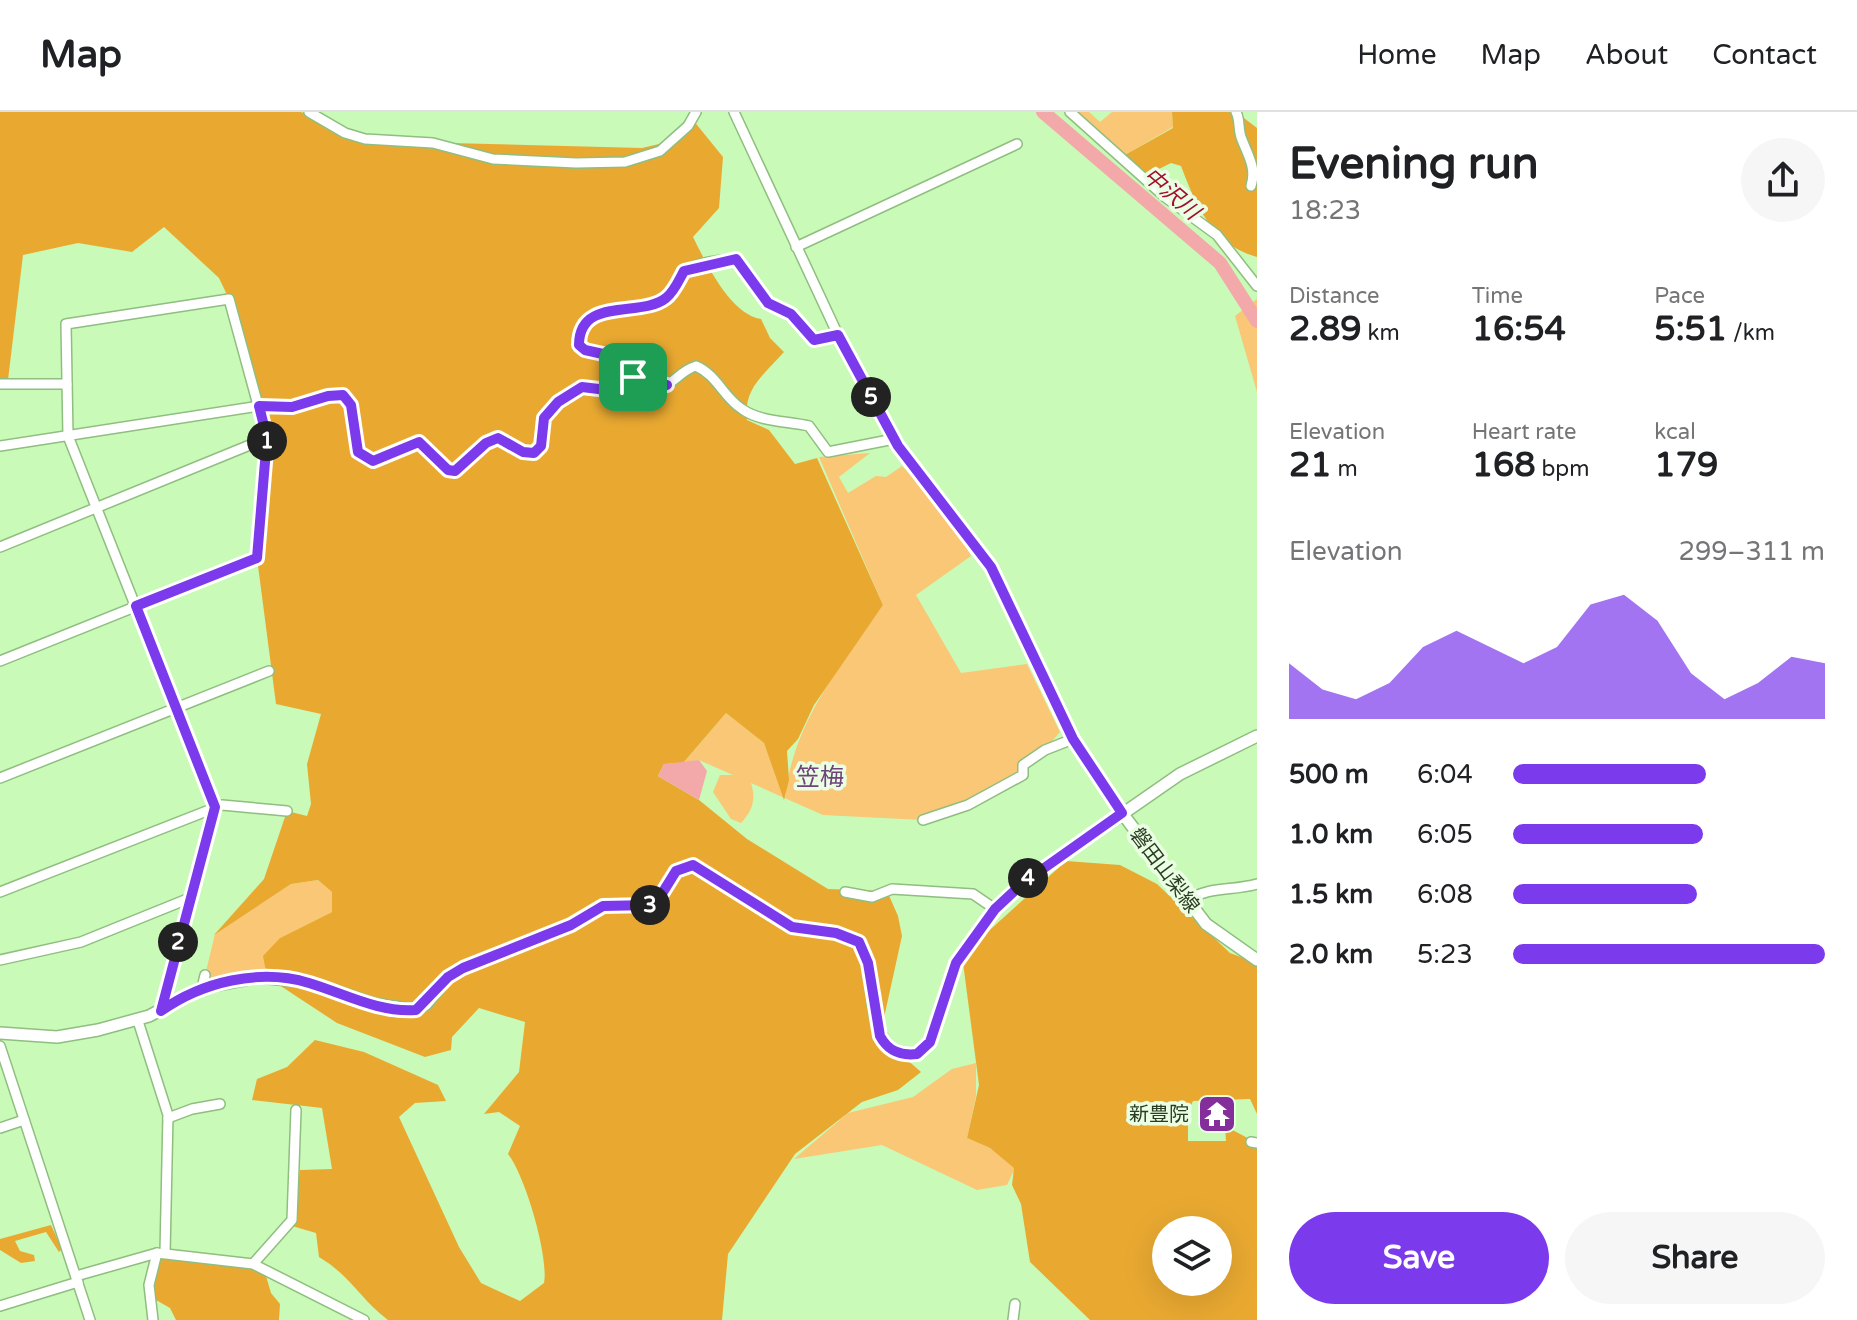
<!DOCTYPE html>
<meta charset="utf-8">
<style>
body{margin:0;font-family:"Varela Round","Noto Sans JP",sans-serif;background:#f6f6f6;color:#202124;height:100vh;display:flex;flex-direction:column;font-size:30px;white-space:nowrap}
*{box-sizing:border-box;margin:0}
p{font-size:26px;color:#757577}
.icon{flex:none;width:44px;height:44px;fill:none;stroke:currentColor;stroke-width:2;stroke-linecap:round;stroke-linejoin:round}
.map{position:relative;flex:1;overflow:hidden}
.side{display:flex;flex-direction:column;background:#fff;width:600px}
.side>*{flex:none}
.fabs{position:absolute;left:1152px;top:1104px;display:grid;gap:16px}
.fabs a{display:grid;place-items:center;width:80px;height:80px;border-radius:50%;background:#fff;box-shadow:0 8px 32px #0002;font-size:40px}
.pin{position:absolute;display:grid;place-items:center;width:68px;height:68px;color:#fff;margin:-34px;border-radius:16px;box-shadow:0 4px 12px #0006}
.km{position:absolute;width:40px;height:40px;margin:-20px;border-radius:50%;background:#222;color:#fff;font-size:22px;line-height:40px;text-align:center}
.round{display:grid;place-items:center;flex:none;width:84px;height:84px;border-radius:42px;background:#f6f6f6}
.summary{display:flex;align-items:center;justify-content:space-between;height:136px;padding:0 32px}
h1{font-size:44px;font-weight:700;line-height:60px}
.figures{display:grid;grid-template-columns:repeat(3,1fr);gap:12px;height:136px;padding:8px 32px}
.figures div{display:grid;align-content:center}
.figures b{font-size:34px;font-weight:700}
.figures small{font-size:22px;font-weight:400}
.figures p{font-size:22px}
.chart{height:224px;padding:16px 32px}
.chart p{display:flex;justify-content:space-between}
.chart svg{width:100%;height:144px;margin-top:8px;fill:#7c3aed;opacity:.7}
.primary-button{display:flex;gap:16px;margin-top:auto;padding:16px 32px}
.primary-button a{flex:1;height:92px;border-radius:48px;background:#7c3aed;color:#fff;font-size:32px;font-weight:700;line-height:92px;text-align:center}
.primary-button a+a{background:#f6f6f6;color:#202124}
ul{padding:0 32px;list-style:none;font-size:26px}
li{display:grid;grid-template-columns:128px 96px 1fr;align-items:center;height:60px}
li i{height:20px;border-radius:10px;background:#7c3aed}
header{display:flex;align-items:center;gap:48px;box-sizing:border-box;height:112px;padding:0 40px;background:#fff;border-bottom:2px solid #e0e0e0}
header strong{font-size:38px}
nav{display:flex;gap:44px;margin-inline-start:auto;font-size:28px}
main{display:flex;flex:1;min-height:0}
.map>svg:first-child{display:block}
.green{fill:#f9c776}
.forest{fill:#e9a931;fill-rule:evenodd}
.water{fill:#f3a9aa}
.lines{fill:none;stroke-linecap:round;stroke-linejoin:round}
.river{stroke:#f3a9aa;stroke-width:14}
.minor-casing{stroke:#8fbe80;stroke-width:12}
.major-casing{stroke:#8fbe80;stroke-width:14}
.minor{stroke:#fff;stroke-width:9}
.major{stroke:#fff;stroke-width:11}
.route-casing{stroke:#fff;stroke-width:16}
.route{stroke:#7c3aed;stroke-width:10}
.labels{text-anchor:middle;stroke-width:7;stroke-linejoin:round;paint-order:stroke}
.street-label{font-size:20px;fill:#2a3d23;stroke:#eafee3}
.poi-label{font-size:20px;fill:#2a3d23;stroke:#eafee3;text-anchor:end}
.water-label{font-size:22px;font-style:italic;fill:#a30d2f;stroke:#eafee3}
.quarter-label{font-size:24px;fill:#6f447c;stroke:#eafee3}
</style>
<header>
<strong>Map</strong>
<nav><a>Home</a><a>Map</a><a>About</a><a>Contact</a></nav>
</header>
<main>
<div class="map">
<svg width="1257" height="1208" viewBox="0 0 1257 1208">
<rect width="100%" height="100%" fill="#c9fab8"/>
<g class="green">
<polygon points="1075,0 1089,0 1100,10 1112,0 1172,0 1173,15 1123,44"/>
<polygon points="1257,187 1257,280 1235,204"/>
<path d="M870,341L839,365L848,381L876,364L886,365L902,354L945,396L971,444L916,483L961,561L1027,552L1060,620L1023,663L923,708L823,703L751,671C756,687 753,698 741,711L731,707L713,680L720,663H733L699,648L683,651L726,601L764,631L785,686C793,610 841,553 883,493L819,345Z"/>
<polygon points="318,768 332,780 332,800 280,826 267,865 202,876 215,822 291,772"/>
<polygon points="976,951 976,984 967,1026 990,1036 1015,1056 1007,1073 977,1078 882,1033 794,1047 848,1001 913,985 952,957"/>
</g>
<g class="forest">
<path d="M0,0H301L345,21L410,30L642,36L676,28L693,8L723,45L719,96L693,125C706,151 730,202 761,207L770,226L784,240C764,263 743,276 747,308L769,318L795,352L817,346L883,493L814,593L798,627L787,639L789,668L784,688L764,631L726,601L683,651L664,652L658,664L699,688L747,727L828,777L887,779L898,804L902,824L880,924L921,960L898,978L862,990L795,1042L728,1142L722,1208H388C360,1187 351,1164 319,1145L316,1121L292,1114L300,1058L332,1057L322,996L252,988L257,967L287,955L315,928L364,940L438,973L446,989L415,991L399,1005L459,1135L481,1171L520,1189L544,1171C549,1145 525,1063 508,1042L520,1014L499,1000L484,1002L519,960L525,910L479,896L452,925L451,938L425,945L337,911L267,865L263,844L280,826L332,800V780L318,768L291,772L214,823L264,767L287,699L307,704L311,692L307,652L321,602L276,592L257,446L263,311L229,187L219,166L164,115L132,140L78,131L23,143L8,268H0Z"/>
<path d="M1172,0H1236L1257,16V145C1213,133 1196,94 1181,54L1171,51L1147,63L1123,44L1173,16Z"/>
<path d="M1066,749L1120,753L1157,772L1230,841L1257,851V1002L1250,987L1193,989L1188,1000V1029H1226L1225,1014L1257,1031V1208H1090L1030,1150L1021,1092L1012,1073L1014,1056L990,1036L967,1026L979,973L962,843ZM1166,1118H1218V1170H1166Z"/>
<polygon points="51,1113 62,1137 59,1140 46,1120 15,1129 20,1139 34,1143 35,1149 21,1151 0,1138 0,1127"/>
<polygon points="157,1141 264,1157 271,1181 280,1192 279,1208 176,1208 170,1196 149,1184"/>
</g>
<polygon class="water" points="699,648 707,659 699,688 658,664 664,652"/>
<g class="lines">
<polyline class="river" points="1043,0 1220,151 1257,209"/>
<g class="minor-casing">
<g id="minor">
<polyline points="309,0 345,21 365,27 433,31 493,47 576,51 625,50 660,39 688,14 696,0"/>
<polyline points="734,0 838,223 898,334 991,455 1073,627 1122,701"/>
<polyline points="1070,0 1165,85 1217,123 1257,174"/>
<path d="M1236,0C1240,7 1238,16 1241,25C1247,42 1257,55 1251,74"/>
<polyline points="796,135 1017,32"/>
<polyline points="0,272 67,272"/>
<path d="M664,272L633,265L612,244L585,238L579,233C579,185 638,205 664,187C674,181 676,170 683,162C692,150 722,148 736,147L768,191L791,202L814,228L838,223"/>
<path d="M0,334L259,294L292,295L335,282L348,287C357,304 348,327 362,344L380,348L419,330L448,358L455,359L493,327C509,327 518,341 534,341C549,330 537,308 555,293C593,261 618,286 660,276C674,272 681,258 696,254C717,263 724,286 742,297C760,310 787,309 809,314L828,340L894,327"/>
<polyline points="0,435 267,326"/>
<polyline points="0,549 254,447 257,446 267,326 229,187 66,212 68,324 215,695 161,899"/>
<polyline points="0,666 269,559"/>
<polyline points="923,708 968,693 1023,663 1023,653 1045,638 1073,627"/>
<polyline points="0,780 222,693 287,699"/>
<polyline points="845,780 872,785 892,777 973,782 995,797"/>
<path d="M1188,788C1209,774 1233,779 1257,772"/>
<polyline points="0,848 81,830 190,786"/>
<polyline points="202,876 205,863"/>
<polyline points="138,909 168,1003 165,1141"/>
<polyline points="0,934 90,1208"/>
<polyline points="168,1006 192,997 220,992"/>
<polyline points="0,1016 24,1008"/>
<polyline points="1251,1030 1257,1031"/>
<polyline points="253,1152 292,1108 296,998"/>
<polyline points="76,1164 157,1141 253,1152 364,1208"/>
<polyline points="0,1194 78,1170"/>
<polyline points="153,1208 149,1173 157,1141"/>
<polyline points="1013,1208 1015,1192"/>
</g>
</g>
<g class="major-casing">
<g id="major">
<polyline points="1122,701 1206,812 1257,848"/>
<path d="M0,921L57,925L98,918L149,904L202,876L259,865L308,870L374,892L416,898L426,892L448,865L463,856L571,813L603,794L650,793L658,788L676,759L693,753L792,815L836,821L859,830C881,862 859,949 917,942L930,930L956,851L995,797L1023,771L1180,662L1257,624"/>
</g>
</g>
<use href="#minor" class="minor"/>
<use href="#major" class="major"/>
</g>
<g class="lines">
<g class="route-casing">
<path id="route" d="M736,147L768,191L791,202L814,228L838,223L898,334L991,455L1073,627L1122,701L1023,771L995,797L956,851L930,930L917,942C900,944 888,939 880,924L868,851L859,830L836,821L792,815L693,753L676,759L658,788L650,793L603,794L571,813L463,856L448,865L416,898C379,901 343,881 309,871C259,856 202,870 161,899L215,695L136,494L257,446L267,326L259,294L292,295L328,284L343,283L351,293L358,340L373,349L419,330L448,358L455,359L486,331L498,326L523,340L534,341L541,334L544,306L558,290L582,275L615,279L667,273L633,265L612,244L585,238L579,233C579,184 641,206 666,186C674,180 679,168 684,159Z"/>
</g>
<use href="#route" class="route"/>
</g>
<defs>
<g id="temple-square" transform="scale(2)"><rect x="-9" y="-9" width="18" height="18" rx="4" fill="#842e9c" stroke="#eafee3"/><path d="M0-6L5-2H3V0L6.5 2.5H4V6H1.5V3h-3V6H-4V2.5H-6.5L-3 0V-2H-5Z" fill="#fff"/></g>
</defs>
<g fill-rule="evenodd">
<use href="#temple-square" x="1217" y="1002"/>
</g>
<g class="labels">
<g class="street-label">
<text transform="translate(1165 758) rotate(53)" y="7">磐田山梨線</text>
</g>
<g class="poi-label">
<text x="1189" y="1009">新豊院</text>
</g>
<g class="water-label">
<text transform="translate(1172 81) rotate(41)" y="8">中沢川</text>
</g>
<g class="quarter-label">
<text x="820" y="673">笠梅</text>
</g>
</g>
</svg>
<div class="fabs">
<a><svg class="icon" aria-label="layers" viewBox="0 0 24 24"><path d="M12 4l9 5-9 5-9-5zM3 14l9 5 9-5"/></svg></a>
</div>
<div class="pin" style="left:633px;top:265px;background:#1e9e55"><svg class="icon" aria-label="arrive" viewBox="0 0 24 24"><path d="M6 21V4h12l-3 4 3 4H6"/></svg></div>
<b class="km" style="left:267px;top:329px">1</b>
<b class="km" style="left:178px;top:830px">2</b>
<b class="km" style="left:650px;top:793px">3</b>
<b class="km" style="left:1028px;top:766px">4</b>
<b class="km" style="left:871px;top:285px">5</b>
</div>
<section class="side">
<div class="summary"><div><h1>Evening run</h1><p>18:23</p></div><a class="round"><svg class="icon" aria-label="share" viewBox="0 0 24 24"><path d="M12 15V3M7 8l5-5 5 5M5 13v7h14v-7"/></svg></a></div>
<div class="figures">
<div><p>Distance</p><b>2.89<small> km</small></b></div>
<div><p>Time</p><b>16:54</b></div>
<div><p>Pace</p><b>5:51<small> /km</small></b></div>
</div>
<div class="figures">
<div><p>Elevation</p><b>21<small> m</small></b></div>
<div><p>Heart rate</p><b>168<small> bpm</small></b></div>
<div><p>kcal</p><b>179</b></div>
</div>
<div class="chart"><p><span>Elevation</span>299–311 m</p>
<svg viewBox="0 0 160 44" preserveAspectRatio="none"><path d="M0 44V27L10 35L20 38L30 33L40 22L50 17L60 22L70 27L80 22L90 9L100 6L110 14L120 30L130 38L140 33L150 25L160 27V44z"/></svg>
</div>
<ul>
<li><b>500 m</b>6:04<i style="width:62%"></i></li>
<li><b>1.0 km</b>6:05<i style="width:61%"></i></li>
<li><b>1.5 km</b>6:08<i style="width:59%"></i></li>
<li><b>2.0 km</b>5:23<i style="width:100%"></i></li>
</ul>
<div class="primary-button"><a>Save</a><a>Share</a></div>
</section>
</main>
